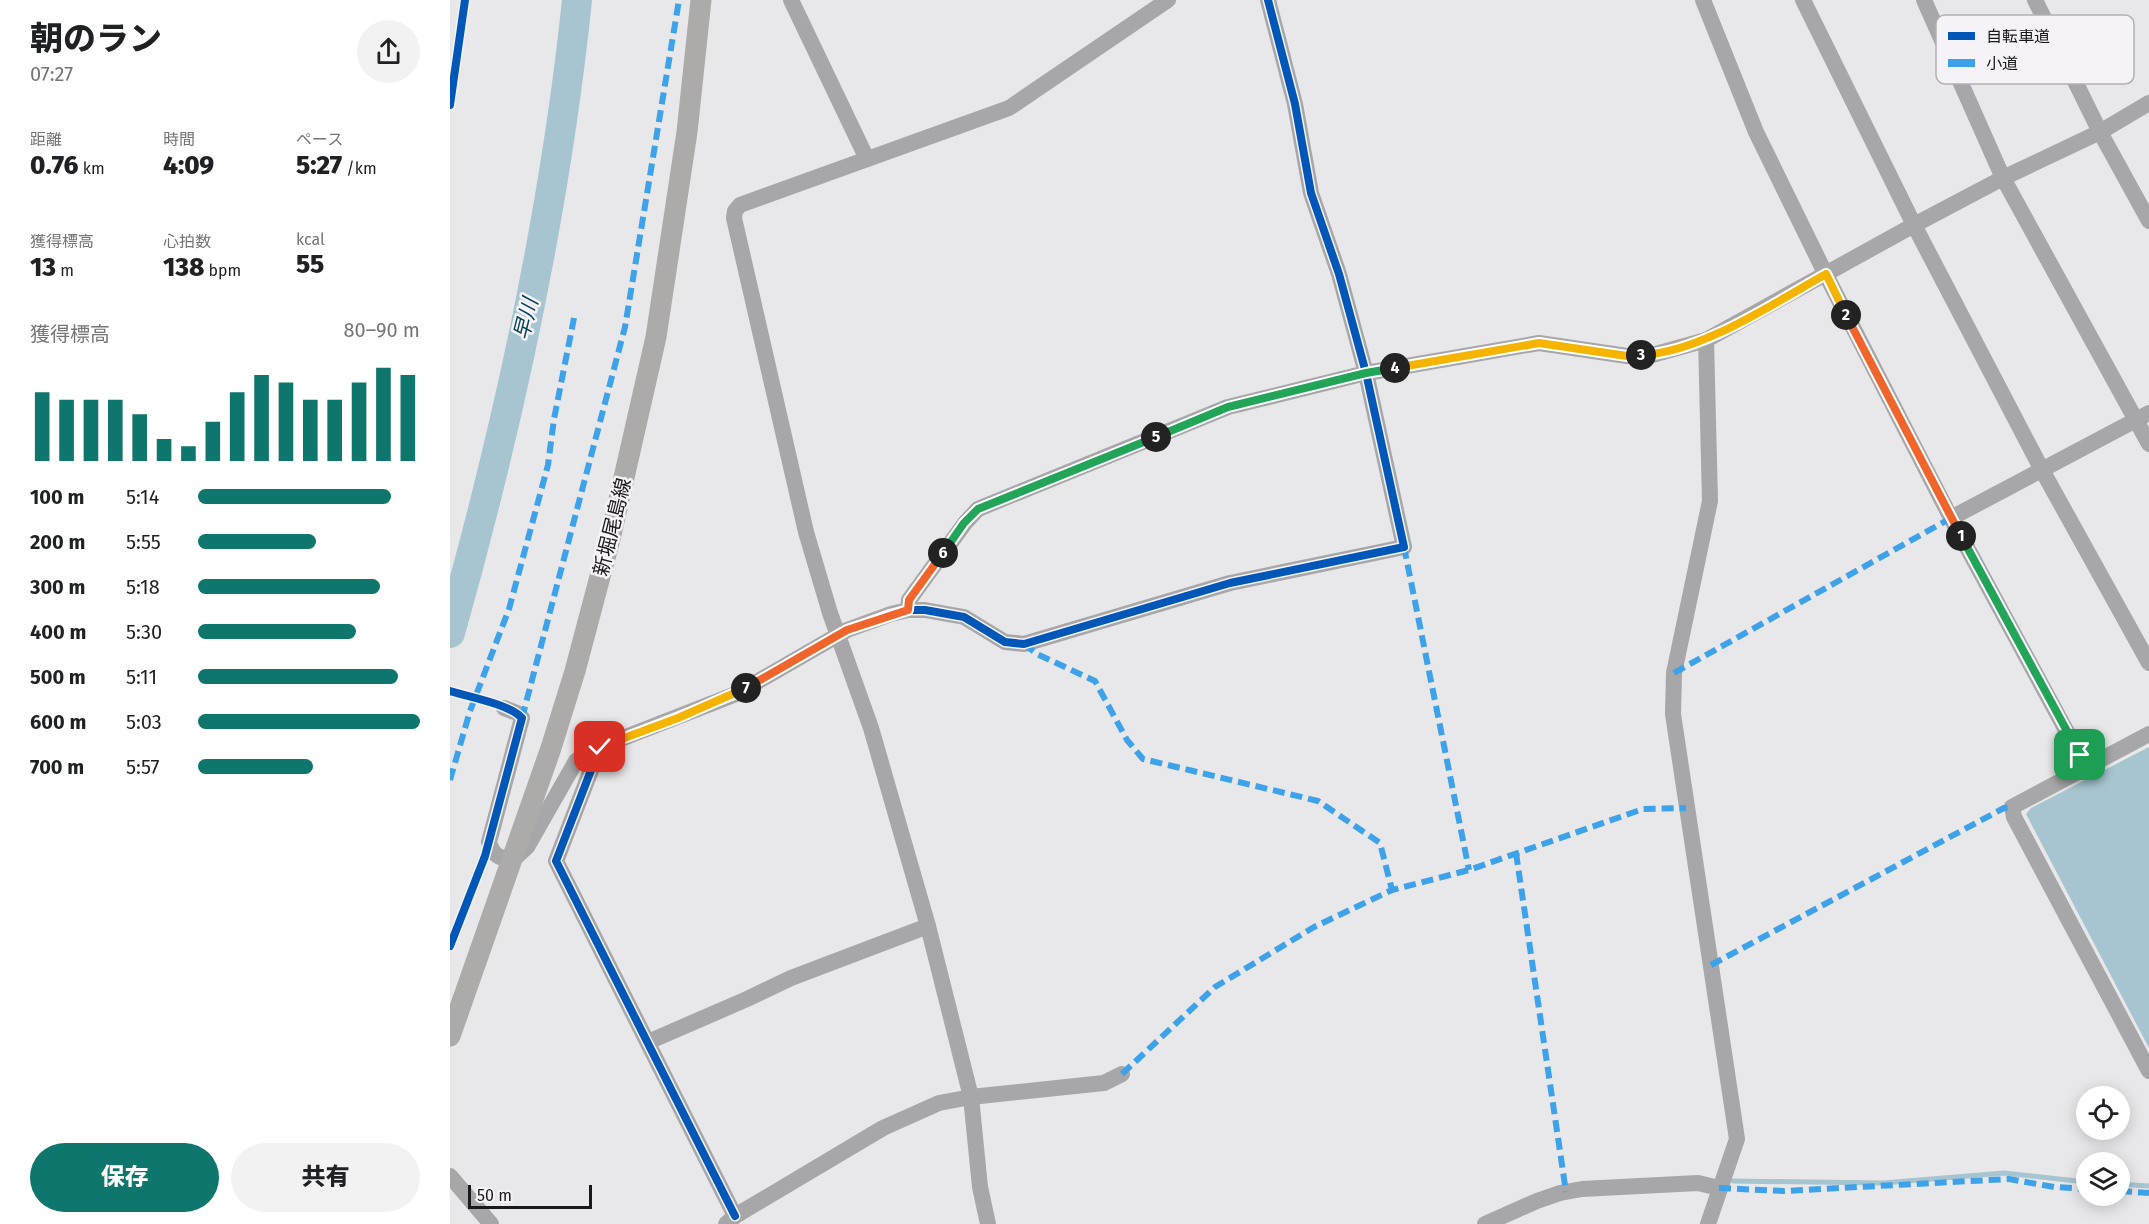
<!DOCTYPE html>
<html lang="ja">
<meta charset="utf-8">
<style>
body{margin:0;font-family:"Fira Sans","Noto Sans JP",sans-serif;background:#f2f2f2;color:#202124;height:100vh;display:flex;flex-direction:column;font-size:22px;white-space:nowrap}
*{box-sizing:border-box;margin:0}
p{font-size:20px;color:#757577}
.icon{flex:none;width:33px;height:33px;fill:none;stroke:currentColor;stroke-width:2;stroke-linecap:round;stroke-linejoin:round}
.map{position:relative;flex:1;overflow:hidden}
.side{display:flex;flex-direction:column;background:#fff;width:450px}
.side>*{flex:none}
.fabs{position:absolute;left:1626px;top:1086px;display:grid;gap:12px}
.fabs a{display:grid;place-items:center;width:54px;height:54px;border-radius:50%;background:#fff;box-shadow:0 3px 15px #0003;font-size:30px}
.scale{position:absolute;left:18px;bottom:15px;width:124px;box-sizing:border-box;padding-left:6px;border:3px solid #19181a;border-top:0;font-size:16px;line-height:21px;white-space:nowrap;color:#19181a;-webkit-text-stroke:4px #f5f3f8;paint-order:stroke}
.pin{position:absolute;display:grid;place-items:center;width:51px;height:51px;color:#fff;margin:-26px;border-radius:12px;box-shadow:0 3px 9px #0006}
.km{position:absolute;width:30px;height:30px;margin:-15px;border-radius:50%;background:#222;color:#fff;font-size:16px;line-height:30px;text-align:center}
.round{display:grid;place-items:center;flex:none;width:63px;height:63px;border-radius:32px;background:#f2f2f2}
.head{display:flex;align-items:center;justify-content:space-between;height:102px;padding:0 30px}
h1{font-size:33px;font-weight:800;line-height:45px}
.stats{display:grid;grid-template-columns:repeat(3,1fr);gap:9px;height:102px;padding:6px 30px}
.stats div{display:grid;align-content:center}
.stats b{font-size:26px;font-weight:800}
.stats small{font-size:16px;font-weight:400}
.stats p{font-size:16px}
.chart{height:168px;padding:12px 30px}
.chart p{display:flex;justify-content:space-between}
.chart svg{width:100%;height:108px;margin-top:6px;stroke:#0f766e;stroke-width:6}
.button{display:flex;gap:12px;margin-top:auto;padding:12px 30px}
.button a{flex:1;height:69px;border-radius:36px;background:#0f766e;color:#fff;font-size:24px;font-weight:800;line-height:69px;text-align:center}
.button a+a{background:#f2f2f2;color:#202124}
ul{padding:0 30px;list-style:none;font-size:20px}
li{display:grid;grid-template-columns:96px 72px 1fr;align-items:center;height:45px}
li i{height:15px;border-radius:8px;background:#0f766e}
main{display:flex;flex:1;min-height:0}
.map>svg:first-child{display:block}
.water{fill:#a7c5d0}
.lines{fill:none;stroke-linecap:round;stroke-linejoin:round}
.stream{stroke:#a7c5d0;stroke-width:5}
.river{stroke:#a7c5d0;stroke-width:30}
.minor{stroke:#a7a6a8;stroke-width:16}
.major{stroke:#acabaa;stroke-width:21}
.quiet{stroke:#3da2ea;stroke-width:6;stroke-dasharray:12 6;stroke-linecap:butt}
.cycleway-casing{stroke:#f5f3f8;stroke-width:11}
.cycleway{stroke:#0057b8;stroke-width:8}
.split-1-casing{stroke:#fff;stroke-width:12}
.split-2-casing{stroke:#fff;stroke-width:12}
.split-3-casing{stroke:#fff;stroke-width:12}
.split-4-casing{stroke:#fff;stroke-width:12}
.split-5-casing{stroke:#fff;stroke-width:12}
.split-6-casing{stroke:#fff;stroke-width:12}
.split-7-casing{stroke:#fff;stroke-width:12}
.split-8-casing{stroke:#fff;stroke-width:12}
.split-1{stroke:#22a559;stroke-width:8}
.split-2{stroke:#f0652b;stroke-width:8}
.split-3{stroke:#f5b400;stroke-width:8}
.split-4{stroke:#f5b400;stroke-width:8}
.split-5{stroke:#22a559;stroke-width:8}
.split-6{stroke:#22a559;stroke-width:8}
.split-7{stroke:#f0652b;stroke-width:8}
.split-8{stroke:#f5b400;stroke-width:8}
.labels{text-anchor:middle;stroke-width:5;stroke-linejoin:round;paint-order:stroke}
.street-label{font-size:20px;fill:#19181a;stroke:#f5f3f8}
.water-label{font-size:21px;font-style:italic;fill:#034355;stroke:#f5f3f8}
.key{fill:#f5f3f8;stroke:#b3b1b5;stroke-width:1.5}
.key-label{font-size:16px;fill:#19181a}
</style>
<main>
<section class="side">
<div class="head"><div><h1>朝のラン</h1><p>07:27</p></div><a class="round"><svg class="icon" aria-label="share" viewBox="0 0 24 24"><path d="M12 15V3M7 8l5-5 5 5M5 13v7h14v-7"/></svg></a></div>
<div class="stats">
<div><p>距離</p><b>0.76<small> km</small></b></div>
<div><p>時間</p><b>4:09</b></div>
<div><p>ペース</p><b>5:27<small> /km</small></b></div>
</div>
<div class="stats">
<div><p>獲得標高</p><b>13<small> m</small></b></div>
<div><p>心拍数</p><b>138<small> bpm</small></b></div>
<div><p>kcal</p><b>55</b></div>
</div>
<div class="chart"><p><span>獲得標高</span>80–90 m</p>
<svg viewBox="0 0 160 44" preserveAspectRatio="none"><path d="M5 44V16M15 44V19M25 44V19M35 44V19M45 44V25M55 44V35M65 44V38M75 44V28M85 44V16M95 44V9M105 44V12M115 44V19M125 44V19M135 44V12M145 44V6M155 44V9"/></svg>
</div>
<ul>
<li><b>100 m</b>5:14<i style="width:87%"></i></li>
<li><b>200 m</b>5:55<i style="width:53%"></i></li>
<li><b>300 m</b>5:18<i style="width:82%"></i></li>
<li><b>400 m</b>5:30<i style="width:71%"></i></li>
<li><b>500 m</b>5:11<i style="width:90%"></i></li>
<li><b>600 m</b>5:03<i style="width:100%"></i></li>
<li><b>700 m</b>5:57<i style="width:52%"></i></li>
</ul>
<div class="button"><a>保存</a><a>共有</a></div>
</section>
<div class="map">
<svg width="1699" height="1224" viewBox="0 0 1699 1224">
<rect width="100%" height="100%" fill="#e8e7e9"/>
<polygon class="water" points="1699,747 1699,1048 1576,814 1581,808"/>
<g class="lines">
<g class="stream">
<polyline points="1283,1181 1433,1183 1554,1173 1636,1182"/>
<polyline points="1670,1184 1699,1186"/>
</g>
<path class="river" d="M0,633C58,427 105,213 127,0"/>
<g class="minor">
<polyline points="341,0 417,159"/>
<polyline points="1253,0 1306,132 1376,275 1501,518 1636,767"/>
<polyline points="1353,0 1464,225 1592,470 1699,663"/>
<polyline points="1474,0 1553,178 1699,444"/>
<polyline points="1585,0 1650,132 1699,221"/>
<polyline points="1256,340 1260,501 1224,673 1223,714 1287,1139 1258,1224"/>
<polyline points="1501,518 1699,413"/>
<polyline points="458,610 459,600 515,523 528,509 778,407 916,373 1089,343 1177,356 1202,355 1256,340 1464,225 1553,178 1650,132 1699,103"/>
<path d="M54,708L67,713L72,718L39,842C43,856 49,858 63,860L77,847L126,761L150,747L286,694L397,630L441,614L458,610H475L514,617L555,642L574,644L780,583L954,547L916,373L889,274L861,193L845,104L818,0"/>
<polyline points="1699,734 1562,807 1564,817 1699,1071"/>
<polyline points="150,747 106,861 285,1216"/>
<polyline points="198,1042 297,999 341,978 478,926"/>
<polyline points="0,1176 41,1224"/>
<polyline points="276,1224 285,1216 433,1128 489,1103 521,1097 654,1083 672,1074"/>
<polyline points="538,1224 530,1187 521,1097 478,926 421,728 380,613 356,532 284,218 285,211 290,205 559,108 718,0"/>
<polyline points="1035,1224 1087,1201 1110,1193 1132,1189 1248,1183 1269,1188"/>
</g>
<polyline class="major" points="0,1036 101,748 125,671 160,539 206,337 237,132 251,0"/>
<g class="quiet">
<polyline points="954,547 1019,870"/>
<polyline points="574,644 587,654 645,681 677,740 693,759 868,801 930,843 942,890"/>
<polyline points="1224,673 1501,518"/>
<polyline points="72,718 175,327 229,0"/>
<polyline points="0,780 20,711 59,609 98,465 104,419 124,318"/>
<polyline points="1066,853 1116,1192"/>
<polyline points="1261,965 1554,808 1562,807"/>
<polyline points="672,1074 765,987 864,927 942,890 1019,870 1193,809 1236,808"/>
<polyline points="1269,1188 1334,1191 1559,1179 1604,1187 1636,1189"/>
<polyline points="1670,1191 1699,1193"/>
</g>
<g class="cycleway-casing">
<g id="cycleway">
<polyline points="0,105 15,0"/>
<path d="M0,691C19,697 59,704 72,718L35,856L0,946"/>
<polyline points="285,1216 106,861 150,747 286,694 397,630 441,614 458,610 475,610 514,617 555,642 574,644 780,583 954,547 916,373 889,274 861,193 845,104 818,0"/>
</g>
</g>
<use href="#cycleway" class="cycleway"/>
</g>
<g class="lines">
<g class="split-1-casing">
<polyline id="split-1" points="1511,536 1630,755"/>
</g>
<g class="split-2-casing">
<polyline id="split-2" points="1396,315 1511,536"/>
</g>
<g class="split-3-casing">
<path id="split-3" d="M1191,355C1250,353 1324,303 1376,274L1396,315"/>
</g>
<g class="split-4-casing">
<polyline id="split-4" points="945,368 1089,343 1177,356 1191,355"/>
</g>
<g class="split-5-casing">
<polyline id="split-5" points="706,437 778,407 916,373 945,368"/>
</g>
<g class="split-6-casing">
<polyline id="split-6" points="493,553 514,523 528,509 706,437"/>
</g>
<g class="split-7-casing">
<polyline id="split-7" points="296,688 397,630 458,610 459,600 493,553"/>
</g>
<g class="split-8-casing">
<polyline id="split-8" points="150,747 228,718 296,688"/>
</g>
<use href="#split-1" class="split-1"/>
<use href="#split-2" class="split-2"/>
<use href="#split-3" class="split-3"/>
<use href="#split-4" class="split-4"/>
<use href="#split-5" class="split-5"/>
<use href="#split-6" class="split-6"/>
<use href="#split-7" class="split-7"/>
<use href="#split-8" class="split-8"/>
</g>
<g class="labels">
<g class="street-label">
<text transform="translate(162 527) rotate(-76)" y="7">新堀尾島線</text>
</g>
<g class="water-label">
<text transform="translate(76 319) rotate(-76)" y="7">早川</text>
</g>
</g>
<rect x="1486" y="15" width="198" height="69" rx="9" class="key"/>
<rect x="1498" y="32" width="27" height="8" fill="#0057b8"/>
<rect x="1498" y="59" width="27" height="8" fill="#3da2ea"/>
<g class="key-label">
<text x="1536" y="42">自転車道</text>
<text x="1536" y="69">小道</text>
</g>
</svg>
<div class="fabs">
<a><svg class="icon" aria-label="locate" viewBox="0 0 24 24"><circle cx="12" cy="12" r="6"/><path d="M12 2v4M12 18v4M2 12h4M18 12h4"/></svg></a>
<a><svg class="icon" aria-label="layers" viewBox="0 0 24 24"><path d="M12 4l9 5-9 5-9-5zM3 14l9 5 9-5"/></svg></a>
</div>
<div class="scale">50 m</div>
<div class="pin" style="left:1630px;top:755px;background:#1e9e55"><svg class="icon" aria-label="arrive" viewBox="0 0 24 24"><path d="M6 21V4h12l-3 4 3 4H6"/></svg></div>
<div class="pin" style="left:150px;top:747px;background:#d93025"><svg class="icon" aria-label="check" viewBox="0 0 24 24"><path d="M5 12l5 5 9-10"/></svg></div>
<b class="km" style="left:1511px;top:536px">1</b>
<b class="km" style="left:1396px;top:315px">2</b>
<b class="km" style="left:1191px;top:355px">3</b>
<b class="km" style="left:945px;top:368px">4</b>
<b class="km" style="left:706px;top:437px">5</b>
<b class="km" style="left:493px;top:553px">6</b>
<b class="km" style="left:296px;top:688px">7</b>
</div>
</main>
